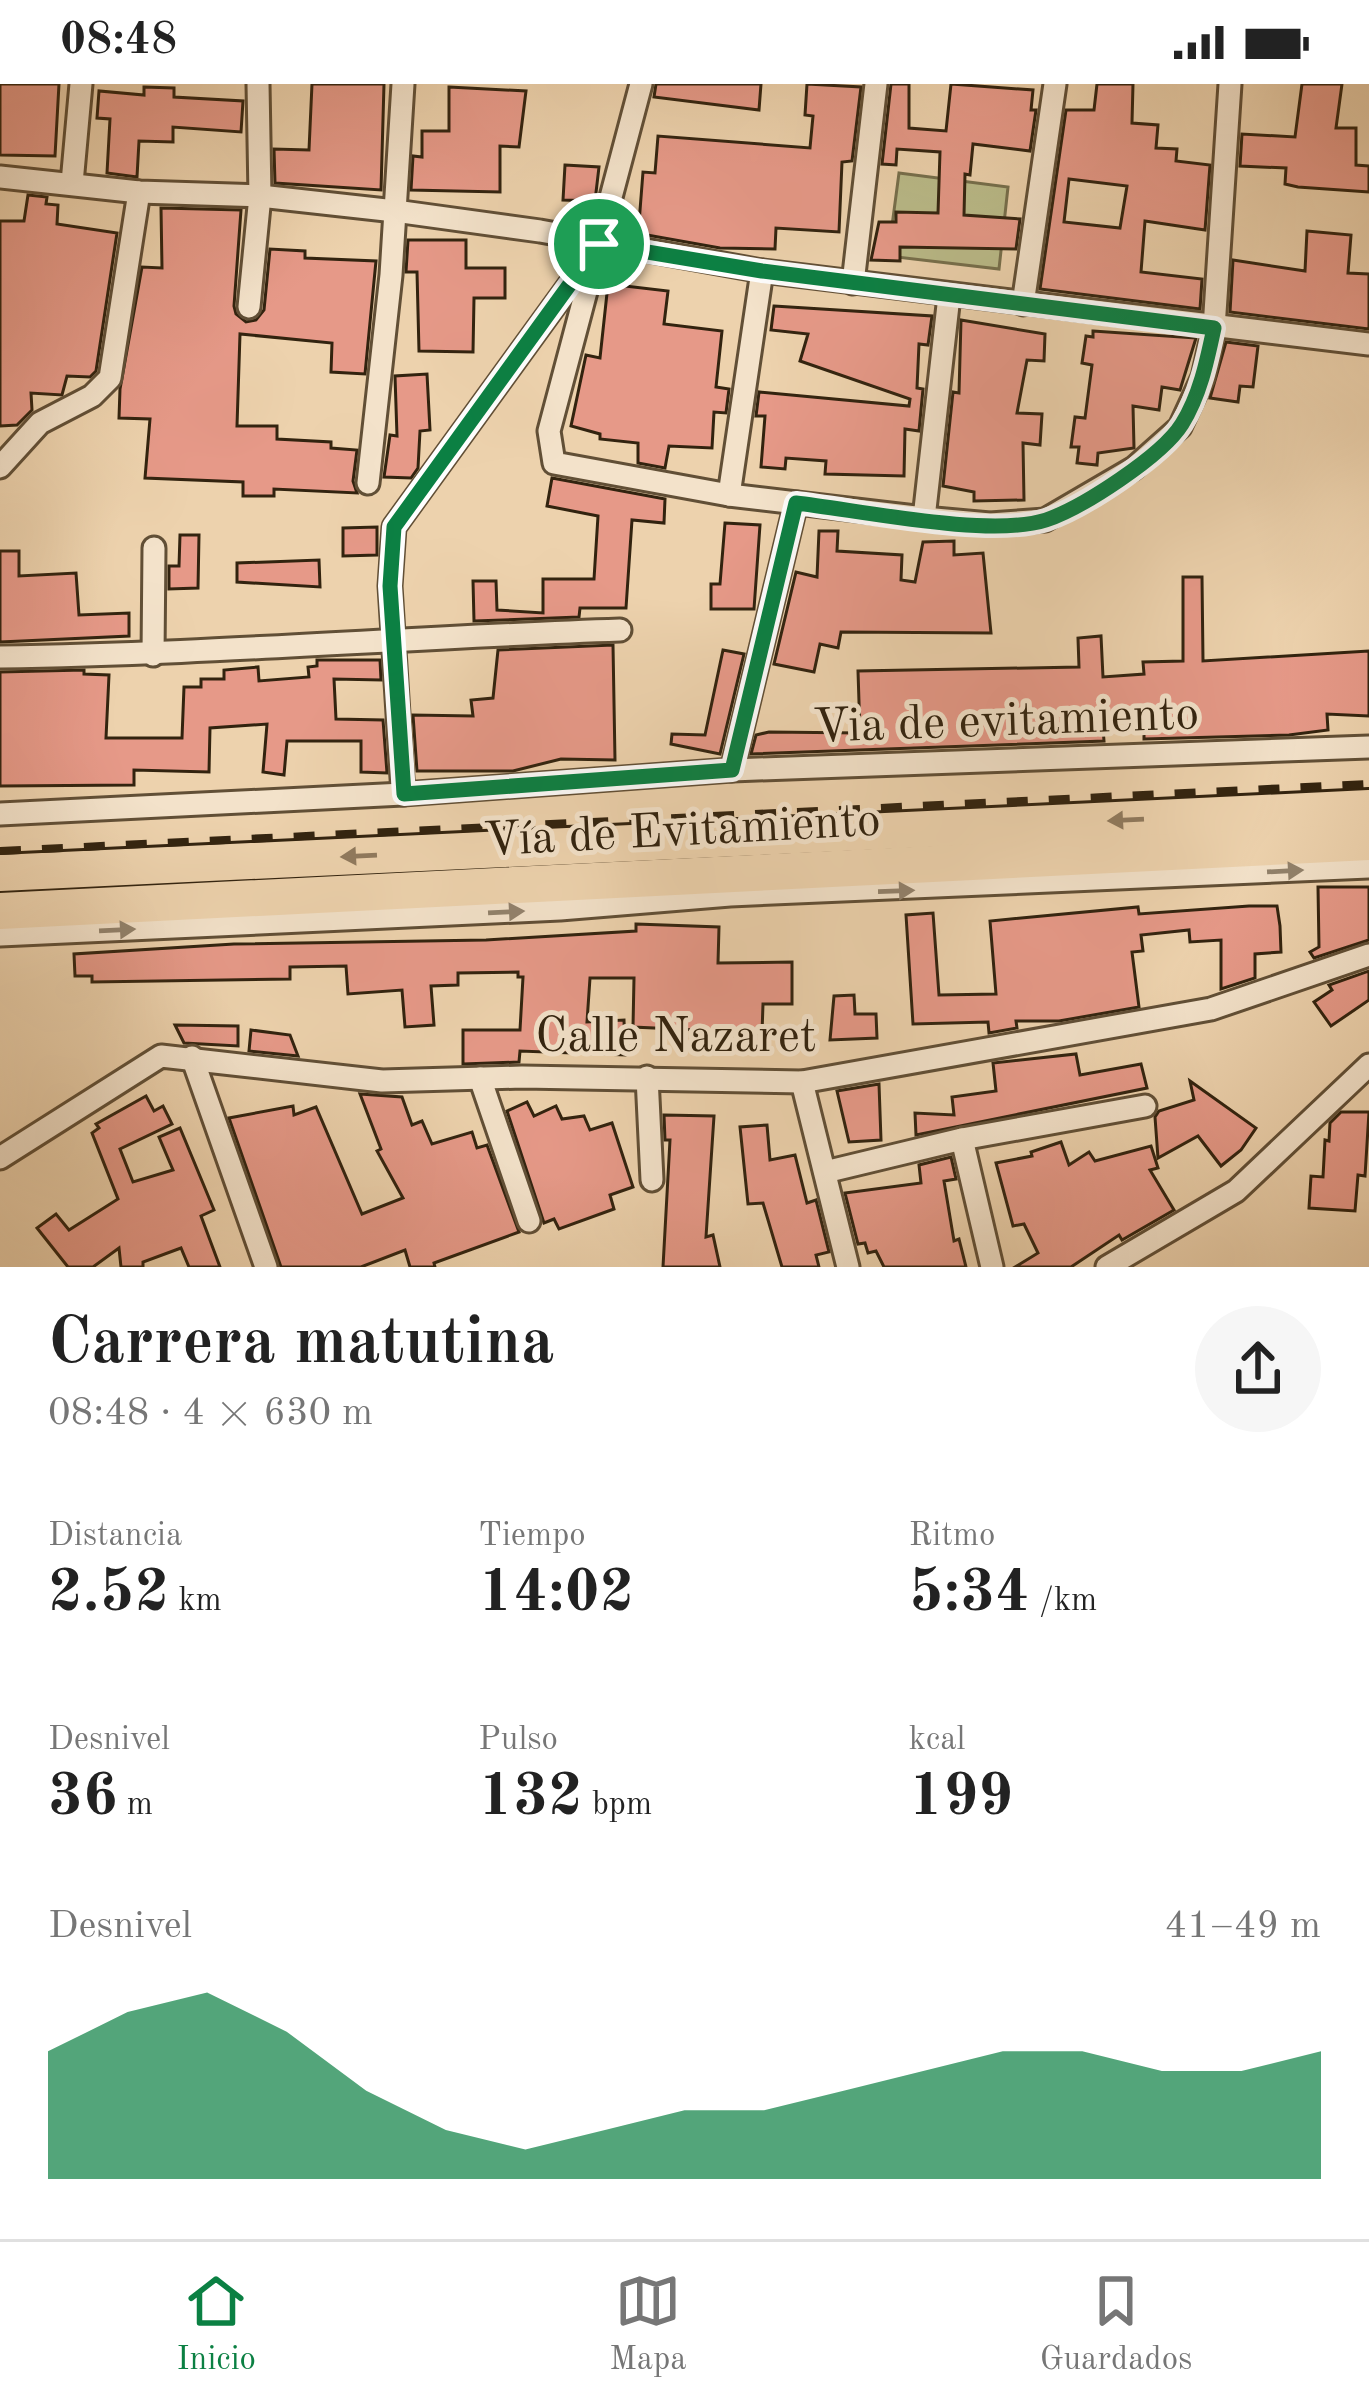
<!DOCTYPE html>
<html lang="es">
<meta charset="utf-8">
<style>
body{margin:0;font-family:"Old Standard TT",serif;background:#f6f6f6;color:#222;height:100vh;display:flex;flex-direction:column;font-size:45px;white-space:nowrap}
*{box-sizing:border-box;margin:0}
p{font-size:39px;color:#767676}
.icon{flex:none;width:66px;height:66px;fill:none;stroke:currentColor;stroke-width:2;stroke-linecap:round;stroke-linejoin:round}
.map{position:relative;height:1183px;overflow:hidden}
.side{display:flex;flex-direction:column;background:#fff;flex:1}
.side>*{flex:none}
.pin{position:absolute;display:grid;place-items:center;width:102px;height:102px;color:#fff;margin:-51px;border:6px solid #fff;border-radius:50%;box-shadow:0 3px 12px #0007}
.round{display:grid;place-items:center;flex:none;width:126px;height:126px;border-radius:63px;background:#f6f6f6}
.headline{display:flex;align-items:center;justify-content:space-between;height:204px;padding:0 48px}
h1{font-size:66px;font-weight:700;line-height:90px}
.metrics{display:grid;grid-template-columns:repeat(3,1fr);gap:18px;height:204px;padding:12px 48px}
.metrics div{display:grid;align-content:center}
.metrics b{font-size:60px;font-weight:700}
.metrics small{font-size:33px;font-weight:400}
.metrics p{font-size:33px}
.chart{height:336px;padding:24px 48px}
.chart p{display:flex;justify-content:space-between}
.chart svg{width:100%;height:216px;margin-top:12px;fill:#0b8043;opacity:.7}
.status{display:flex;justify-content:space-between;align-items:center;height:84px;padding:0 60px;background:#fff;direction:ltr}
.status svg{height:33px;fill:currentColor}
.dock{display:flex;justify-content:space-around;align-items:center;height:168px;border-top:3px solid #e0e0e0;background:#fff;font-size:33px;color:#767676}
.dock a{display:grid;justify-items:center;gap:6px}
.dock .current{color:#0b8043}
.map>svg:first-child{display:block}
.green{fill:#babb89;stroke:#766f4c;stroke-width:3}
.building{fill:#e69988;stroke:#32230f;stroke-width:3;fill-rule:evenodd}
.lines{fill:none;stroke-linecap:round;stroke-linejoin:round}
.minor-casing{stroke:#614f36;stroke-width:27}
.trunk-casing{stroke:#32230f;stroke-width:42}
.minor{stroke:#f3e2ca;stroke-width:21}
.trunk{stroke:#edd2ad;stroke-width:36}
.rail{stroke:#32230f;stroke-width:8;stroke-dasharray:21 21;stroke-linecap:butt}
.oneway{fill:#907a5e}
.oneway2{fill:#92826c}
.route-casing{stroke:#fff;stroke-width:24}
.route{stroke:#0b8043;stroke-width:15}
.labels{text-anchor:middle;stroke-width:10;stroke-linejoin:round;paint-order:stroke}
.street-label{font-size:48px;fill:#32230f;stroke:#f3e2ca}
</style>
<div class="status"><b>08:48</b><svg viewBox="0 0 49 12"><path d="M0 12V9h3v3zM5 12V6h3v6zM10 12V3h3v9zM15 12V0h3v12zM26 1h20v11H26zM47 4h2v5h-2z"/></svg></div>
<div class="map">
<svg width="1369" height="1183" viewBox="0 0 1369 1183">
<rect width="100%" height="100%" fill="#edd2ad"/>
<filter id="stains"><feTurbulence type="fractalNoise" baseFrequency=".00167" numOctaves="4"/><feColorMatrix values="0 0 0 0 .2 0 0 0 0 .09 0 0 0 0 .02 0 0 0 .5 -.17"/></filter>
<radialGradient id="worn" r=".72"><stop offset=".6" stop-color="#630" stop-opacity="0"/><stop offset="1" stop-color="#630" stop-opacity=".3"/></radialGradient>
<polygon class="green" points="899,89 1008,103 999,185 888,172"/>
<g class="building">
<polygon points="0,0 59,0 55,72 0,71"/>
<polygon points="312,0 384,0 381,106 275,99 274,65 309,66"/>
<polygon points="656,0 761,0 759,26 654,13"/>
<polygon points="807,0 861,3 852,77 842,78 839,148 776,144 775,165 720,164 619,146 620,137 639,139 643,88 655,89 658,52 810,64 813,32 805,31"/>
<polygon points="891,0 909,0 909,44 946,47 951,0 1033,6 1031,26 1036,26 1030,67 973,60 970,91 965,90 964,131 1020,135 1016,165 900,163 900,177 871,176 879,138 896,138 896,128 938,129 940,68 897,65 896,81 882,80"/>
<path d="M1097,0H1133L1132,39L1158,41L1156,64L1177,65L1176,77L1210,81L1205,146L1145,137L1141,188L1202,195L1200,225L1040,205L1066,26H1094ZM1069,95L1127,102L1120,144L1064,138Z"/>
<polygon points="1302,0 1342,0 1336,44 1356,44 1356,81 1369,82 1369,108 1298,103 1285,100 1286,84 1240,82 1242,50 1295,53"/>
<polygon points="144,3 174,4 174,13 243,17 241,48 173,43 173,58 139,57 137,93 107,89 110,35 97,34 99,7 144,11"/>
<polygon points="449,3 526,7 519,63 500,62 500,108 411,106 413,72 422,73 422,47 449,47"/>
<polygon points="565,81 599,83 595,117 563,116"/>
<polygon points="28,111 47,113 46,120 58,121 57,140 117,149 96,287 90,293 67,292 62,311 31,309 32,326 17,341 0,342 0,137 24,137"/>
<polygon points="161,124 241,126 234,222 236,230 246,238 256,236 264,226 270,165 305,167 305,174 376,177 365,290 331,288 332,259 240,250 237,342 277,342 277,355 331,358 331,364 357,366 353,397 357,409 274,405 274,412 243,412 243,398 145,394 150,335 119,334 120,305 142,183 162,184"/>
<polygon points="1307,147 1351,151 1348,189 1369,190 1369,245 1230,228 1233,176 1305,187"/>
<polygon points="408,156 466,156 466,184 505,184 505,214 474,214 473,268 419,267 417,188 406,188"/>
<polygon points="608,200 668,207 664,240 722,247 716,303 729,305 726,329 714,328 712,364 669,362 665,384 638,379 638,359 600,355 600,350 571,342 586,271 600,274"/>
<polygon points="774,222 932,232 928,261 919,260 917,304 923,305 919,347 905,345 904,392 825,390 826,377 786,374 785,385 761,383 765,332 756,332 759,308 909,322 910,315 800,277 808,250 771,246"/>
<polygon points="961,236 1045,250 1044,277 1027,276 1017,329 1042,330 1040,361 1023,359 1024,416 974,417 974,408 943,402 953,308 959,309"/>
<polygon points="1093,247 1196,254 1180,306 1162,303 1159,326 1133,322 1134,364 1098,369 1097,381 1077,379 1079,363 1071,363 1075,333 1085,334 1092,281 1082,279 1086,252 1093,253"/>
<polygon points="1226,258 1258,262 1253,303 1240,302 1238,318 1210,314"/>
<polygon points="427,290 430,346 420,347 418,384 411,394 384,393 390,351 397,352 395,292"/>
<polygon points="552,394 665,415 664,439 632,436 626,524 580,524 579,533 474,537 473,497 496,497 497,526 543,529 543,495 594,495 598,432 547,422"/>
<polygon points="725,439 760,441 754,525 711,525 711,500 720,500"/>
<polygon points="377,443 377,471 343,472 343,444"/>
<polygon points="819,447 838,447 837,467 902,471 901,496 915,498 923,458 954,457 954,471 983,469 991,549 841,548 838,564 820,560 814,588 774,580 796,488 817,493"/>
<polygon points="180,451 199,451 198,504 169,505 169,482 179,482"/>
<polygon points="0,467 19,467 19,492 76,489 79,531 129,529 129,552 0,558"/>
<polygon points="319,476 320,503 237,498 237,479"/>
<polygon points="1183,493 1202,493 1203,577 1369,567 1369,632 1327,630 1328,646 1289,651 1144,655 1144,627 1102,631 1104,657 751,670 756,651 769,648 860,649 858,587 1079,583 1078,554 1101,552 1103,593 1144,590 1143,578 1183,577"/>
<polygon points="613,561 615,676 561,675 513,687 417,687 413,631 473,632 471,616 493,614 498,566"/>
<polygon points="723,566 744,570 720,670 671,660 672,650 705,651"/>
<polygon points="317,576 380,576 381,596 334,595 336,635 383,636 387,689 361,688 361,657 287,657 284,691 263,688 267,640 210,644 209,688 134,686 134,701 0,702 0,588 84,586 84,590 109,591 106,654 182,654 184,603 201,603 201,595 224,595 224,586 258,583 259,597 309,593 308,583 317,582"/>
<polygon points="1318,803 1369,803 1369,856 1314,874 1310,868 1319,863"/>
<polygon points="1249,822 1277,822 1280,842 1281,868 1255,870 1255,894 1221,905 1221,856 1190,858 1189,846 1141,851 1143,867 1132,868 1139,923 1059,937 1016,937 1017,944 989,949 988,938 913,940 906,831 933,829 939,911 996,910 990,837 1138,823 1139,830"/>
<polygon points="636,840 719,843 718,879 792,878 792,920 763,920 762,949 633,943 634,894 590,894 587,938 624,936 625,971 520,967 519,978 463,980 463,946 520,946 523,893 518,893 518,888 458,889 458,901 431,902 434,941 405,943 402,906 348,910 346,882 290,883 290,895 92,898 92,892 75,892 74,870 234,860 486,856 636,847"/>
<polygon points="1369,887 1369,916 1331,942 1314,918 1332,906 1329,901"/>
<polygon points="854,911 855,930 876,930 877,954 830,956 834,912"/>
<polygon points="175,941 238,942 238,962 184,959"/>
<polygon points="251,946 290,951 298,972 249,967"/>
<polygon points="1076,970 1080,991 1141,980 1147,1004 916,1051 915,1029 954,1031 952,1013 996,1007 993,979"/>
<polygon points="1190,997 1256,1044 1241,1066 1221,1082 1198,1052 1158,1074 1155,1033 1159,1027 1194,1016"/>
<polygon points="879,1000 881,1056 849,1058 837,1007"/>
<polygon points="360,1010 402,1013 412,1041 422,1037 432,1060 472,1048 477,1064 487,1061 519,1148 434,1179 435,1183 410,1183 405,1166 361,1183 281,1183 229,1034 293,1022 294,1031 316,1023 362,1130 403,1114 377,1067 381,1065"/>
<polygon points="146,1012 154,1027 163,1022 172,1040 120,1065 133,1098 173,1086 159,1053 180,1044 214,1126 201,1132 220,1183 189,1183 181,1164 143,1178 143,1183 121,1183 119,1164 93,1183 68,1183 37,1144 56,1130 69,1146 118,1115 92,1049 99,1044 96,1040"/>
<polygon points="527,1018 534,1032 556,1022 562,1035 584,1032 590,1046 612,1039 633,1103 610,1111 614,1125 559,1145 554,1135 544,1139 507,1027"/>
<polygon points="1341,1028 1369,1028 1365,1092 1358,1091 1355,1127 1309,1124 1311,1092 1323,1093 1325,1056 1329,1057 1330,1039"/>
<polygon points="664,1031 714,1032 706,1153 713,1151 720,1183 663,1183 670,1056 665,1056"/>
<polygon points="767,1041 770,1076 795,1071 807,1119 816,1116 829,1168 816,1171 819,1183 782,1183 763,1119 748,1120 740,1043"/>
<polygon points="1061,1058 1069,1081 1089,1068 1095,1077 1151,1062 1158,1084 1150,1086 1174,1126 1122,1156 1119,1151 1071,1183 1015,1183 1038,1169 1024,1140 1013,1142 996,1079 1032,1072 1031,1068"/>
<polygon points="951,1073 956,1095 944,1097 954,1157 959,1155 966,1183 884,1183 876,1167 868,1169 865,1159 858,1160 845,1109 921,1099 919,1081"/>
</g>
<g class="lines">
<g class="minor-casing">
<g id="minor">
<polyline points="641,0 549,347 554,379 729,411 924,434 949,212"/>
<polyline points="0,93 139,108 260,112 395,127 540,147 762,187 1369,260"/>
<polyline points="72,99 81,0"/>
<polyline points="853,199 876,0"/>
<polyline points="1023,220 1055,0"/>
<polyline points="249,223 260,112 258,0"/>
<polyline points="0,383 40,339 92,312 110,294 139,108"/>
<polyline points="368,399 391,191 403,0"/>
<polyline points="729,411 762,187"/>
<polyline points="924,434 990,440 1045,436 1134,384 1180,343 1203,293 1214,244 1230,0"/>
<polyline points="153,571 154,464"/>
<path d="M0,573C207,570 413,553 620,546"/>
<polyline points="732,686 796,419"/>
<polyline points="403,710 390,502 394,443 592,170"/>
<polyline points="0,730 403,710 732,686 1369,663"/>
<polyline points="0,851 560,825 730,811 1369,783"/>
<polyline points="192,973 266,1183"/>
<polyline points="647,993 652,1096"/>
<polyline points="480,994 529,1137"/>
<polyline points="802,998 848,1183"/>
<polyline points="962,1055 992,1183"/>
<polyline points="0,1074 161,972 382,997 522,993 802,998 1211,925 1369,871"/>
<polyline points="825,1088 962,1055 1145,1022"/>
<polyline points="1107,1183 1236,1107 1369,981"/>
</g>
</g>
<g class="trunk-casing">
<g id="trunk">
<polyline points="0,789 1369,724"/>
<polyline points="0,827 1369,758"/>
</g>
</g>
<use href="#minor" class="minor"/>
<use href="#trunk" class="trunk"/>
<polyline class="rail" points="0,767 1369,700"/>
</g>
<defs><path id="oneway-solid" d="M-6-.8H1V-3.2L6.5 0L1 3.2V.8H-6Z" transform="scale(3)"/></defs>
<g class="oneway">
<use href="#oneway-solid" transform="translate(1126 736) rotate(177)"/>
<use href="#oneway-solid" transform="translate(359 772) rotate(177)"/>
</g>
<g class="oneway2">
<use href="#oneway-solid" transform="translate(1285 787) rotate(-3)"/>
<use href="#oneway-solid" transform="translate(896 807) rotate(-2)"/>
<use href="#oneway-solid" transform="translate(506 828) rotate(-3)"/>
<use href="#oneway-solid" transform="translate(117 846) rotate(-3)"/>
</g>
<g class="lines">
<g class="route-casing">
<path id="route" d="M599,160L762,187L1214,244C1207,277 1200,311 1182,340C1162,372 1082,424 1046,436C989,454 858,426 796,419L732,686L404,710L390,502L394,443Z"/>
</g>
<use href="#route" class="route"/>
</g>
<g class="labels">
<g class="street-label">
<text transform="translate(1006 634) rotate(-2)" y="17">Via de evitamiento</text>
<text transform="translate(682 744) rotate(-3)" y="17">Vía de Evitamiento</text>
<text x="676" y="967">Calle Nazaret</text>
</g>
</g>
<rect width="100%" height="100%" filter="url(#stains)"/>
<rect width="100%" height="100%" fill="url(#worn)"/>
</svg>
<div class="pin" style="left:599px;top:160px;background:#1e9e55"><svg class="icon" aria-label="arrive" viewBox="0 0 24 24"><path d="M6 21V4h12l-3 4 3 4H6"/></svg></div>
</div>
<section class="side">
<div class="headline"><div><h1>Carrera matutina</h1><p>08:48 · 4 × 630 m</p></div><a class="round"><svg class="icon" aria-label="share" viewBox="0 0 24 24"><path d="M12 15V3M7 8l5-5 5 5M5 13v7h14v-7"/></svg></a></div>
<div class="metrics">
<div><p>Distancia</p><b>2.52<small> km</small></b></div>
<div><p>Tiempo</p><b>14:02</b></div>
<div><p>Ritmo</p><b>5:34<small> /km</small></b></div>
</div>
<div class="metrics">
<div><p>Desnivel</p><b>36<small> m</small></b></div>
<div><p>Pulso</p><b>132<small> bpm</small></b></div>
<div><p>kcal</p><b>199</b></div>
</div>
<div class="chart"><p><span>Desnivel</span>41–49 m</p>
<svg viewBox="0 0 160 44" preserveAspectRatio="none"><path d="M0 44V18L10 10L20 6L30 14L40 26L50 34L60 38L70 34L80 30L90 30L100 26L110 22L120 18L130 18L140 22L150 22L160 18V44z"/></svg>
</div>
</section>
<nav class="dock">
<a class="current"><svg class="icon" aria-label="home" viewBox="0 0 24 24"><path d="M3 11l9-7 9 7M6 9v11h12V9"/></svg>Inicio</a>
<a><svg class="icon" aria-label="map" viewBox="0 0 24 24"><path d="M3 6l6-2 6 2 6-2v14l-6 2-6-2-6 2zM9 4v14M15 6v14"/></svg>Mapa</a>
<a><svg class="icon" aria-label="saved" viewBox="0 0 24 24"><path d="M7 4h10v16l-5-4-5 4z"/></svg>Guardados</a>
</nav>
